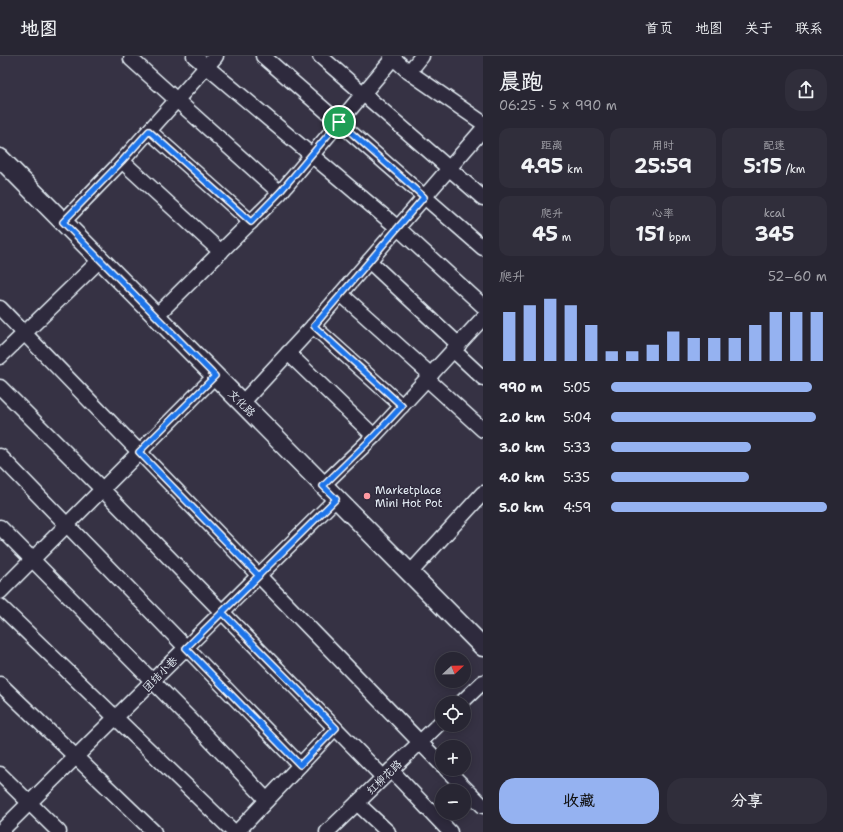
<!DOCTYPE html>
<html lang="zh">
<meta charset="utf-8">
<style>
body{margin:0;font-family:"Shantell Sans","LXGW WenKai TC",sans-serif;background:#302e3b;color:#f1f3f6;height:100vh;display:flex;flex-direction:column;font-size:15px;white-space:nowrap}
*{box-sizing:border-box;margin:0}
p{font-size:13px;color:#a5a5ac}
.icon{flex:none;width:22px;height:22px;fill:none;stroke:currentColor;stroke-width:2;stroke-linecap:round;stroke-linejoin:round}
.map{position:relative;flex:1;overflow:hidden}
.panel{display:flex;flex-direction:column;background:#282633;width:360px}
.panel>*{flex:none}
.needle{width:26px;rotate:68deg}
.controls{position:absolute;left:435px;top:596px;display:grid;gap:8px}
.controls a{display:grid;place-items:center;width:36px;height:36px;border-radius:50%;background:#282633;box-shadow:0 2px 10px #0003,0 0 0 1px #44434e;font-size:20px}
.pin{position:absolute;display:grid;place-items:center;width:34px;height:34px;color:#fff;margin:-17px;border:2px solid #fff;border-radius:50%;box-shadow:0 1px 4px #0007}
.round{display:grid;place-items:center;flex:none;width:42px;height:42px;border-radius:16px;background:#302e3b}
.headline{display:flex;align-items:center;justify-content:space-between;height:68px;padding:0 16px}
h1{font-size:22px;font-weight:700;line-height:30px}
.figures{display:grid;grid-template-columns:repeat(3,1fr);gap:6px;height:68px;padding:4px 16px}
.figures div{display:grid;align-content:center;border-radius:10px;background:#302e3b;text-align:center}
.figures b{font-size:20px;font-weight:700}
.figures small{font-size:11px;font-weight:400}
.figures p{font-size:11px}
.chart{height:112px;padding:8px 16px}
.chart p{display:flex;justify-content:space-between}
.chart svg{width:100%;height:72px;margin-top:4px;stroke:#95b2f1;stroke-width:6}
.primary-button{display:flex;gap:8px;margin-top:auto;padding:8px 16px}
.primary-button a{flex:1;height:46px;border-radius:16px;background:#95b2f1;color:#111;font-size:16px;font-weight:700;line-height:46px;text-align:center}
.primary-button a+a{background:#302e3b;color:#f1f3f6}
ul{padding:0 16px;list-style:none;font-size:13px}
li{display:grid;grid-template-columns:64px 48px 1fr;align-items:center;height:30px}
li i{height:10px;border-radius:5px;background:#95b2f1}
header{display:flex;align-items:center;gap:24px;box-sizing:border-box;height:56px;padding:0 20px;background:#282633;border-bottom:1px solid #44434e}
header strong{font-size:19px}
nav{display:flex;gap:22px;margin-inline-start:auto;font-size:14px}
main{display:flex;flex:1;min-height:0}
.map>svg:first-child{display:block}
.lines{fill:none;stroke-linecap:round;stroke-linejoin:round}
.minor-casing{stroke:#e8f1f8;stroke-width:17}
.major-casing{stroke:#e8f1f8;stroke-width:21}
.minor{stroke:#2f2a3d;stroke-width:14}
.major{stroke:#2f2a3d;stroke-width:18}
.route-casing{stroke:#fff;stroke-width:8}
.route{stroke:#1a73e8;stroke-width:5}
.poi-dot{fill:#ff9aa2;stroke:#2f2a3d;stroke-width:1.5}
.labels{text-anchor:middle;stroke-width:3;stroke-linejoin:round;paint-order:stroke}
.street-label{font-size:11px;fill:#e8f1f8;stroke:#2f2a3d}
.poi-label{font-size:11px;fill:#e8f1f8;stroke:#2f2a3d;text-anchor:start}
</style>
<header>
<strong>地图</strong>
<nav><a>首页</a><a>地图</a><a>关于</a><a>联系</a></nav>
</header>
<main>
<div class="map">
<svg width="483" height="776" viewBox="0 0 483 776">
<rect width="100%" height="100%" fill="#363244"/>
<filter id="ink" filterUnits="userSpaceOnUse"><feTurbulence type="fractalNoise" baseFrequency=".025" numOctaves="2"/><feDisplacementMap in="SourceGraphic" scale="8" xChannelSelector="R" yChannelSelector="G"/><feConvolveMatrix kernelMatrix="1 2 1 2 8 2 1 2 1" color-interpolation-filters="sRGB"/></filter>
<g filter="url(#ink)">
<g class="lines">
<g class="minor-casing">
<g id="minor">
<polyline points="194,0 398,172 483,250"/>
<polyline points="263,0 483,192"/>
<polyline points="320,0 483,142"/>
<polyline points="391,0 409,16 483,67"/>
<polyline points="131,3 280,137"/>
<polyline points="409,16 422,0"/>
<polyline points="149,75 251,166"/>
<polyline points="122,105 221,196"/>
<polyline points="63,166 122,105 216,0"/>
<polyline points="369,205 459,289"/>
<polyline points="341,238 431,319"/>
<polyline points="0,252 442,709"/>
<polyline points="156,260 280,137 393,2"/>
<polyline points="313,270 402,350"/>
<polyline points="453,294 483,322"/>
<polyline points="288,297 374,380"/>
<polyline points="0,301 100,204"/>
<polyline points="427,323 483,374"/>
<polyline points="0,331 102,433 383,721"/>
<polyline points="242,347 313,270 483,73"/>
<polyline points="0,400 300,709"/>
<polyline points="323,429 374,380 483,262"/>
<polyline points="0,471 191,664 267,744"/>
<polyline points="410,517 483,437"/>
<polyline points="0,536 215,320"/>
<polyline points="0,550 234,776"/>
<polyline points="0,628 154,776"/>
<polyline points="461,647 483,626"/>
<polyline points="446,713 483,750"/>
<polyline points="391,714 450,776"/>
<polyline points="0,718 59,776"/>
<polyline points="357,747 388,776"/>
<polyline points="0,776 336,443"/>
<polyline points="237,776 335,672"/>
<polyline points="327,776 442,665"/>
</g>
</g>
<g class="major-casing">
<polyline id="major" points="0,102 483,591"/>
</g>
<use href="#minor" class="minor"/>
<use href="#major" class="major"/>
</g>
</g>
<g class="lines" filter="url(#ink)">
<g class="route-casing">
<polyline id="route" points="339,66 280,136 251,166 149,75 122,105 63,166 215,320 139,396 259,520 186,592 300,709 336,672 222,556 336,443 323,430 374,380 402,350 314,270 424,141 339,66"/>
</g>
<use href="#route" class="route"/>
</g>
<circle class="poi-dot" cx="367" cy="440" r="4"/>
<g class="labels">
<g class="street-label">
<text transform="translate(242 347) rotate(45)" y="4">文化路</text>
<text transform="translate(160 618) rotate(-45)" y="4">团结小巷</text>
<text transform="translate(384 721) rotate(-44)" y="4">红柳花路</text>
</g>
<g class="poi-label">
<text x="375" y="438">Marketplace<tspan x="375" dy="13">Mini Hot Pot</tspan></text>
</g>
</g>
</svg>
<div class="controls">
<a><svg class="needle" viewBox="-14 -14 28 28"><path d="M0-13l5 13h-10z" fill="#e53935"/><path d="M0 13l5-13h-10z" fill="#a5a5ac"/></svg></a>
<a><svg class="icon" aria-label="locate" viewBox="0 0 24 24"><circle cx="12" cy="12" r="6"/><path d="M12 2v4M12 18v4M2 12h4M18 12h4"/></svg></a>
<a>+</a>
<a>−</a>
</div>
<div class="pin" style="left:339px;top:66px;background:#1e9e55"><svg class="icon" aria-label="arrive" viewBox="0 0 24 24"><path d="M6 21V4h12l-3 4 3 4H6"/></svg></div>
</div>
<section class="panel">
<div class="headline"><div><h1>晨跑</h1><p>06:25 · 5 × 990 m</p></div><a class="round"><svg class="icon" aria-label="share" viewBox="0 0 24 24"><path d="M12 15V3M7 8l5-5 5 5M5 13v7h14v-7"/></svg></a></div>
<div class="figures">
<div><p>距离</p><b>4.95<small> km</small></b></div>
<div><p>用时</p><b>25:59</b></div>
<div><p>配速</p><b>5:15<small> /km</small></b></div>
</div>
<div class="figures">
<div><p>爬升</p><b>45<small> m</small></b></div>
<div><p>心率</p><b>151<small> bpm</small></b></div>
<div><p>kcal</p><b>345</b></div>
</div>
<div class="chart"><p><span>爬升</span>52–60 m</p>
<svg viewBox="0 0 160 44" preserveAspectRatio="none"><path d="M5 44V14M15 44V10M25 44V6M35 44V10M45 44V22M55 44V38M65 44V38M75 44V34M85 44V26M95 44V30M105 44V30M115 44V30M125 44V22M135 44V14M145 44V14M155 44V14"/></svg>
</div>
<ul>
<li><b>990 m</b>5:05<i style="width:93%"></i></li>
<li><b>2.0 km</b>5:04<i style="width:95%"></i></li>
<li><b>3.0 km</b>5:33<i style="width:65%"></i></li>
<li><b>4.0 km</b>5:35<i style="width:64%"></i></li>
<li><b>5.0 km</b>4:59<i style="width:100%"></i></li>
</ul>
<div class="primary-button"><a>收藏</a><a>分享</a></div>
</section>
</main>
